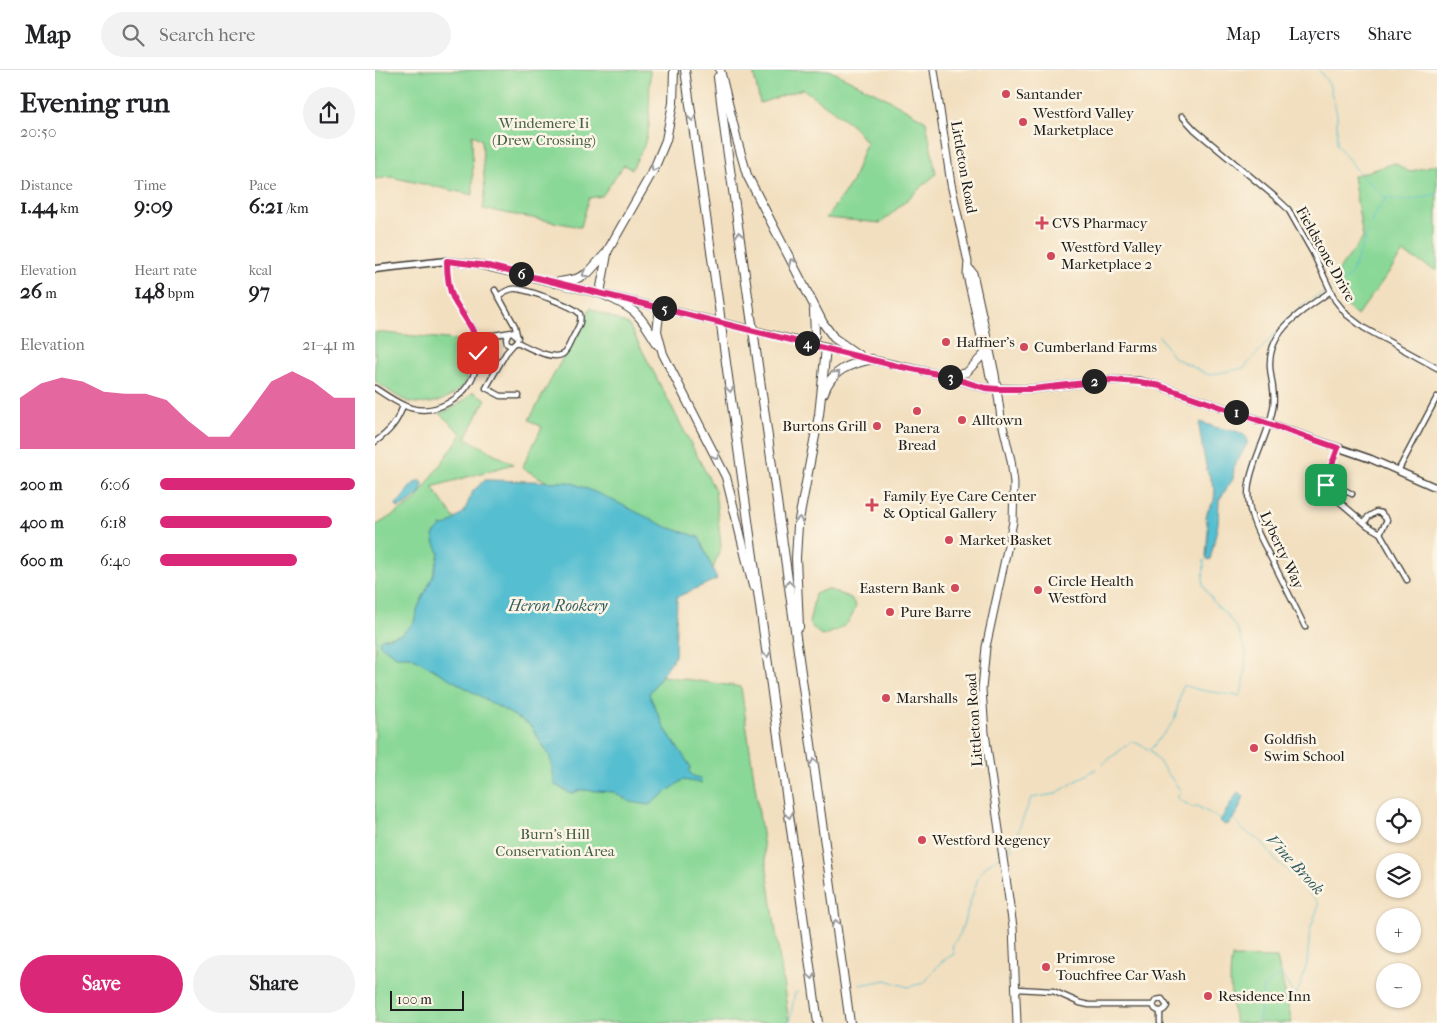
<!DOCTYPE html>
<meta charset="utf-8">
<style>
body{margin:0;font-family:"IM FELL French Canon",serif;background:#f2f2f2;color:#202124;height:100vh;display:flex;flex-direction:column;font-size:19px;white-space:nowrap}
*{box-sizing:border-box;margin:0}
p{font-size:16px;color:#757577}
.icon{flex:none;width:28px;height:28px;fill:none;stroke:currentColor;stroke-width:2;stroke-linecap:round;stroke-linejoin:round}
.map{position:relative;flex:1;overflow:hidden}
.sheet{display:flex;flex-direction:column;background:#fff;width:375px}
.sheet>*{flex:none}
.fabs{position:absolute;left:1001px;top:728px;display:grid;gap:10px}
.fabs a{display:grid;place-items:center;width:45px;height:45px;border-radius:50%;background:#fff;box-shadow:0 1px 4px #0004;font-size:25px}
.scale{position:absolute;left:15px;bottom:12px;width:74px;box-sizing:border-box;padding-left:5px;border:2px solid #1c1c1c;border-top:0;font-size:14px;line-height:18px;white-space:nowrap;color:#1c1c1c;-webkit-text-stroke:4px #fcf5e5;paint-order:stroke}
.pin{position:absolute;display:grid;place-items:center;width:42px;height:42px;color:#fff;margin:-21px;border-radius:10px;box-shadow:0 2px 8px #0006}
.km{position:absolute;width:25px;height:25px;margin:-12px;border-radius:50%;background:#222;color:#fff;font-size:14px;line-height:25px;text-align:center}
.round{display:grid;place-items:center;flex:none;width:52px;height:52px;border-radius:26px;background:#f2f2f2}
.overview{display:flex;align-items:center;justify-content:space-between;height:85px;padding:0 20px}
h1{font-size:28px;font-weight:700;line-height:38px}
.stats{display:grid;grid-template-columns:repeat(3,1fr);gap:8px;height:85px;padding:5px 20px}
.stats div{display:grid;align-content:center}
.stats b{font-size:21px;font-weight:700}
.stats small{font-size:14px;font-weight:400}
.stats p{font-size:14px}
.chart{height:140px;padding:10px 20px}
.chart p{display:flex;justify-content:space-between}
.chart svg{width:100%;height:90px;margin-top:5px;fill:#db2777;opacity:.7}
.cta{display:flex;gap:10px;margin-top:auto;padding:10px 20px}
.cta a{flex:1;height:58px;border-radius:30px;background:#db2777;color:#fff;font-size:20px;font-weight:700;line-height:58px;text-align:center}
.cta a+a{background:#f2f2f2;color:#202124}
ul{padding:0 20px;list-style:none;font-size:16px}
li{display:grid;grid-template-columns:80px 60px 1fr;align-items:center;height:38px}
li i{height:12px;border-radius:6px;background:#db2777}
header{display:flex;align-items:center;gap:30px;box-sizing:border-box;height:70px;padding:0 25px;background:#fff;border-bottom:1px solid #e0e0e0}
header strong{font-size:24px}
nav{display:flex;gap:28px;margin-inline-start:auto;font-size:18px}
.search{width:350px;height:45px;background:#f2f2f2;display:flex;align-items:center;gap:12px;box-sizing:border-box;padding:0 18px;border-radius:28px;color:#757577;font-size:19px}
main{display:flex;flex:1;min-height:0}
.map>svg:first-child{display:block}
.green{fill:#8ad897;stroke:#537a5a}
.water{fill:#54bed0;stroke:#386d76}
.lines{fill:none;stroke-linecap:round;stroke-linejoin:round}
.stream{stroke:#54bed0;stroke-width:1}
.minor-casing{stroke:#3c3934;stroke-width:7}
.secondary-casing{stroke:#3c3934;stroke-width:9}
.primary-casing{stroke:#3c3934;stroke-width:9}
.motorway-casing{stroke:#3c3934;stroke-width:10}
.minor{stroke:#fff;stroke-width:4.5}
.secondary{stroke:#fff;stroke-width:6}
.primary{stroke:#fff;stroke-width:7}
.motorway{stroke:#fff;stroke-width:8}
.motorway-bridge-casing{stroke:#3c3934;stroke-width:10;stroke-linecap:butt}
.motorway-bridge{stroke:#fff;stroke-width:8}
.oneway{stroke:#999}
.route-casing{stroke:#fff;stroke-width:10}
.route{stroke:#db2777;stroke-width:6}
.poi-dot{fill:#d1495b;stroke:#fcf5e5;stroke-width:2}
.labels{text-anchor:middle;stroke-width:5;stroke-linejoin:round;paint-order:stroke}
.poi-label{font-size:15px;fill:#1c1c1c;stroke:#fcf5e5;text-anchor:start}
.park-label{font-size:15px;fill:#425e47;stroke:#fcf5e5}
.street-label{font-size:15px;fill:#1c1c1c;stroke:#fcf5e5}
.water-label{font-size:16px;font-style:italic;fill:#325d64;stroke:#fcf5e5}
</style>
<header>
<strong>Map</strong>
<div class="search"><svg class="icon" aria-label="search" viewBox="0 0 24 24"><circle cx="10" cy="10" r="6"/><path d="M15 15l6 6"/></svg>Search here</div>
<nav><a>Map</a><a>Layers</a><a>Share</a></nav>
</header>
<main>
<section class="sheet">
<div class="overview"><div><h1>Evening run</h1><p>20:50</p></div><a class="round"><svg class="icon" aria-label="share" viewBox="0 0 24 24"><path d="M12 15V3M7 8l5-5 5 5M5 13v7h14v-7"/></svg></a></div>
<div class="stats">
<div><p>Distance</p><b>1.44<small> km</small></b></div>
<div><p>Time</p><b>9:09</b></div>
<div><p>Pace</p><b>6:21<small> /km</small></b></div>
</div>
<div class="stats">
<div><p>Elevation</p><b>26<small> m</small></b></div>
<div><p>Heart rate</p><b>148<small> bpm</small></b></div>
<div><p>kcal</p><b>97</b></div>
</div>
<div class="chart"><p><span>Elevation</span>21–41 m</p>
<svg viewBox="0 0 160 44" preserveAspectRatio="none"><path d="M0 44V19L10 12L20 9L30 11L40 16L50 17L60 17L70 20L80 30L90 38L100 38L110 25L120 11L130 6L140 11L150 19L160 19V44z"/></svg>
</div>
<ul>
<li><b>200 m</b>6:06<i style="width:100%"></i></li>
<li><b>400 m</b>6:18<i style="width:88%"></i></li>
<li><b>600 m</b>6:40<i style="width:70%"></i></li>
</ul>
<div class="cta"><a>Save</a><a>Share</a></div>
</section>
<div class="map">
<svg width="1062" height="953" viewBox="0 0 1062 953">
<rect width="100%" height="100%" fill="#fcf5e5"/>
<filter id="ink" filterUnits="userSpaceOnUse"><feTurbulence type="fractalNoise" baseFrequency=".02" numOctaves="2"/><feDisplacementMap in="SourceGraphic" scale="10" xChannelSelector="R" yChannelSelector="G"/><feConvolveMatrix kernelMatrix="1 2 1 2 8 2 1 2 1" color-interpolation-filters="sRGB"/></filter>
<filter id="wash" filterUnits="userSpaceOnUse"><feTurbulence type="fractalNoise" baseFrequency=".0096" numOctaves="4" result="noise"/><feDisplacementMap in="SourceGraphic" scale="20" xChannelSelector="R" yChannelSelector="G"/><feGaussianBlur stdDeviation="1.12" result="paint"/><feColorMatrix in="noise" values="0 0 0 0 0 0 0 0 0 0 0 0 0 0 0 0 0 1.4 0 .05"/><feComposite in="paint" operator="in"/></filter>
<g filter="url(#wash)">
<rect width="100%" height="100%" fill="#f2dfbf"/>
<g class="green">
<polygon points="0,0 275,0 274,57 269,76 257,99 249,95 227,126 214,128 206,157 108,139 110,125 107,70 97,64 98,125 16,107 0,109"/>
<polygon points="378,0 454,0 511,28 551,51 561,104 506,153 451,148 477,112 491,72 476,54 428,19 385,33"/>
<polygon points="1020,93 1034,102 1062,94 1062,201 1028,183 982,246 965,230 956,210 988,168 978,106"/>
<polygon points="215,238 254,255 340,420 346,476 337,502 147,398 167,357 154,350"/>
<path d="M0,262L82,270L92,311C78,330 52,339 29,330C19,325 9,317 0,311Z"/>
<path d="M98,322L111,329L91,368L138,394L57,417L140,534L105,580L366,617L414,953H0V456L39,432L87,364L64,343C78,339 88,332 98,322Z"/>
<path d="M452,519L476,528L481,536C474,557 466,559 447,566L434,554L440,524Z"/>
<path d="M857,887L902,888L917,953H860C856,931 853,910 857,887Z"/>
</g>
<g class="water">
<polygon points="825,352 843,358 861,361 868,364 872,368 872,374 859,397 858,409 844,430 843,454 835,490 832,489 831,486 833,460 831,447 833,440 839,431 840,419 832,400 828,381 824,356"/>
<path d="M45,410L48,413C47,426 34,434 23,438L21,434C31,427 33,414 45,410Z"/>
<polygon points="110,410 195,412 227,425 292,457 324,467 342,509 302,527 300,586 274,624 289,657 316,697 314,701 318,706 325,708 326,713 308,710 274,735 255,732 239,722 206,720 196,724 180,715 175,687 155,655 35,586 21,586 4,574 6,569 27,564 39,552 43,537 58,506 64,483 60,474 58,465 66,456 73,455 89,442 98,421"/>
<polygon points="863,722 869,726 864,739 855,753 850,755 845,751"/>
</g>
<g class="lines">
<g class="stream">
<polyline points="944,0 954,14 962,44 962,75 982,100 1011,128 1029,131 1062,124"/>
<polyline points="956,218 975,206 1000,144 1011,128"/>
<polyline points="784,266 798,287 834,305 869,298 924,237 952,220"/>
<polyline points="0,570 4,571"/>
<polyline points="776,679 799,651 808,615 825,620 865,626 869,613 871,581 862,559 851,544 841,535 828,515 829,490"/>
<polyline points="728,694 757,671 775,680 806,721 802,728 817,737 822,736 845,749"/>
<polyline points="858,749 859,749 864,755 865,758 888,773 900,790 923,809 944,834 935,860 932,893 926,914 920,927 906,903 888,918 884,953"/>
<polyline points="632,782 637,779 634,772 640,769 656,728 680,724 721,699"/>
<polyline points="485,915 511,910 533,917 549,913 566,892 579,884 577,876 585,864 604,805 613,794 625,787"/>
<polyline points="414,953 420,923 423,922"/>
</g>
</g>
</g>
<g filter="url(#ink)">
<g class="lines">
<g class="minor-casing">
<g id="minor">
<polyline points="807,46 820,60 899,126 913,139 938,183 960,230 972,245 989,258 1062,298"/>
<polyline points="120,220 140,256 142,265"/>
<path d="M123,226C129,222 135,218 142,219C153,220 199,236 205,244C207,253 202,259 198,267C195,272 193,280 188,284C177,291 153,277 142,272"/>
<polyline points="101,268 137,262 143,267 141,273 136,275 132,273 131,269 133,264"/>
<polyline points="138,275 131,283 111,318 126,326 144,326"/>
<path d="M0,318C24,334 43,349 73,333C99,319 110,287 99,261C93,248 82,238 77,225C72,214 72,203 71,191"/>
<path d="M0,372C14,362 22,353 28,336"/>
<polyline points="963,378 952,407 953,422 993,456 1005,463 1032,510"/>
<polyline points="1023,401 1062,327"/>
<polyline points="951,410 977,424"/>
<polyline points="990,452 993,447 1001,442 1006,443 1012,450 1005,463"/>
<path d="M930,557C920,536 910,516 900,496C887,470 869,443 874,414C878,388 894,364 898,338C901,325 896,311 895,297C893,259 929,240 956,221"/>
<path d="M642,919L678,921L705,933L714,935H778L781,930L787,929L792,936C789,941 785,943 780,939L778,935"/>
<polyline points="785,941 785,953"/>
</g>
</g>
<g class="secondary-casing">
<g id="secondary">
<polyline points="0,199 71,191 101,194 482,285"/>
<polyline points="494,289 567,305 610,318 658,319 736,310 765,311 785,316 996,389 1062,418"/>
</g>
</g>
<g class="primary-casing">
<g id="primary">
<polyline points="559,0 576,114 593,192 592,205 615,306 619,314"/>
<polyline points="594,198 598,203 620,304 626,348 636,390 639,413 638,452 611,577 607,619 610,663 638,857 642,953"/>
<polyline points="567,305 591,303 610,283"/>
</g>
</g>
<g class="motorway-casing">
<g id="motorway">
<polyline points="310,0 344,237"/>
<polyline points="345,0 362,70 372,105 448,253 459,268 485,286"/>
<polyline points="343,7 350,64 376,247"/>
<path d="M232,184L225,223C261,239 263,242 283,275"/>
<polyline points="180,213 201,209 213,203 232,182 279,99 291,70 298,33 299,0"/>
<polyline points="285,238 282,261 288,284 351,407 378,516"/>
<polyline points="348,271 443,953"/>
<polyline points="436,274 440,265 439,240"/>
<polyline points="381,281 475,953"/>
<path d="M449,323C456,300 475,294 497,289"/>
<polyline points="424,557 421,488 423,455 444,345 451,278"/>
</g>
</g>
<use href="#minor" class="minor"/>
<use href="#secondary" class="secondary"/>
<use href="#primary" class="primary"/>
<use href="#motorway" class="motorway"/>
<g class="motorway-bridge-casing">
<g id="motorway-bridge">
<polyline points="344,237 348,271"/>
<polyline points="376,247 381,281"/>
</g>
</g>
<use href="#motorway-bridge" class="motorway-bridge"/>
</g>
<defs><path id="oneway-chevron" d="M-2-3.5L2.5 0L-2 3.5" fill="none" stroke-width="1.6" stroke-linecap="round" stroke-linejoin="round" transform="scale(1.25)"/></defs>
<g class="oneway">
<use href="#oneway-chevron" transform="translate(317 48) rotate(82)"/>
<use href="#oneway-chevron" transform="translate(279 98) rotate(118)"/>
<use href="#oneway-chevron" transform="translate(364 165) rotate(-99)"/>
<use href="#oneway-chevron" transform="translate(417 192) rotate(-117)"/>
<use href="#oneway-chevron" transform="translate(210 204) rotate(150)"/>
<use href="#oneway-chevron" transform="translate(462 304) rotate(-44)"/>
<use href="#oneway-chevron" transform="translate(355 319) rotate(83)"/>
<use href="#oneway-chevron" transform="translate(341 386) rotate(64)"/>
<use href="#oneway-chevron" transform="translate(424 450) rotate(-82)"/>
<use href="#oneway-chevron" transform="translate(414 514) rotate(-98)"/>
<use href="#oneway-chevron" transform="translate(392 584) rotate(82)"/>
<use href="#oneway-chevron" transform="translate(439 692) rotate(-97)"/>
<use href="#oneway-chevron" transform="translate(414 745) rotate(82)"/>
<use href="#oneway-chevron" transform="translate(461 853) rotate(-98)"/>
<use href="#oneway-chevron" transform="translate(437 906) rotate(82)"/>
</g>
</g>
<g class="lines" filter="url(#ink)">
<g class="route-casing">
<path id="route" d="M103,283C102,259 90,250 79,230C73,218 72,205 72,191L113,196L522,296L568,305L610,318L622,319H658L736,310L765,312L785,316L963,378L952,407L951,415"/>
</g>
<use href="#route" class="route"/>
</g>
<g class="poi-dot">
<circle cx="631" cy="24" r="5"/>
<circle cx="648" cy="52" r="5"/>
<path d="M664.5 145.5h5v5h5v5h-5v5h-5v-5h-5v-5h5z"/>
<circle cx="676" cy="186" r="5"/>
<circle cx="571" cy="272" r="5"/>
<circle cx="649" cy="277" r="5"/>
<circle cx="542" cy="341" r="5"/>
<circle cx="587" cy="350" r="5"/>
<circle cx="502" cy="356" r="5"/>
<path d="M494.5 427.5h5v5h5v5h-5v5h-5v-5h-5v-5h5z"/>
<circle cx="574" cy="470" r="5"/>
<circle cx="580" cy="518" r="5"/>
<circle cx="663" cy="520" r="5"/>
<circle cx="515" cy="542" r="5"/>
<circle cx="511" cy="628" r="5"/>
<circle cx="879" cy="678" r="5"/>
<circle cx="547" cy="770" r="5"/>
<circle cx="671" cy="897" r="5"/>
<circle cx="833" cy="926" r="5"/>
</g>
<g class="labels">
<g class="poi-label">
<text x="641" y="29">Santander</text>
<text x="658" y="48">Westford Valley<tspan x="658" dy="17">Marketplace</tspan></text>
<text x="677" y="158">CVS Pharmacy</text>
<text x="686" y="182">Westford Valley<tspan x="686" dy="17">Marketplace 2</tspan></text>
<text x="581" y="277">Haffner's</text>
<text x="659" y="282">Cumberland Farms</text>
<text x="597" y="355">Alltown</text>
<text x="492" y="361" text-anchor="end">Burtons Grill</text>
<text x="542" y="363" text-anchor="middle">Panera<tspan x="542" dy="17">Bread</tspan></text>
<text x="508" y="431">Family Eye Care Center<tspan x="508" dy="17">&amp; Optical Gallery</tspan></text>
<text x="584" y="475">Market Basket</text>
<text x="673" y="516">Circle Health<tspan x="673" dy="17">Westford</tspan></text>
<text x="570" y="523" text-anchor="end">Eastern Bank</text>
<text x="525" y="547">Pure Barre</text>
<text x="521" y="633">Marshalls</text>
<text x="889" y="674">Goldfish<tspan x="889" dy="17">Swim School</tspan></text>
<text x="557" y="775">Westford Regency</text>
<text x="681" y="893">Primrose<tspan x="681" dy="17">Touchfree Car Wash</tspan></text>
<text x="843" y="931">Residence Inn</text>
</g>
<g class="park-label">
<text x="169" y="58">Windemere Ii<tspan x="169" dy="17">(Drew Crossing)</tspan></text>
<text x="180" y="769">Burn’s Hill<tspan x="180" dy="17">Conservation Area</tspan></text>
</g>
<g class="street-label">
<text transform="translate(589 97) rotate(80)" y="5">Littleton Road</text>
<text transform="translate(951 184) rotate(61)" y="5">Fieldstone Drive</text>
<text transform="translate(907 480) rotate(65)" y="5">Lyberty Way</text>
<text transform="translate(599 650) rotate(-94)" y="5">Littleton Road</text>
</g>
<g class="water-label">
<text x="183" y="541">Heron Rookery</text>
<text transform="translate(921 794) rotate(47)" y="6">Vine Brook</text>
</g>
</g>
</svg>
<div class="fabs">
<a><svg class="icon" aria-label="locate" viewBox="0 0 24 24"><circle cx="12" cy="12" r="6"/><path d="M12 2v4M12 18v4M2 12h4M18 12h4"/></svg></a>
<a><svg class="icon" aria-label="layers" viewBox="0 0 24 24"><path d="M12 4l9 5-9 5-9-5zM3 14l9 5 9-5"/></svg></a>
<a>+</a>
<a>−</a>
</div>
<div class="scale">100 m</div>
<div class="pin" style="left:951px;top:415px;background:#1e9e55"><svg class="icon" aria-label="arrive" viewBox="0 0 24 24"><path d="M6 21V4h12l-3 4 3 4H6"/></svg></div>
<div class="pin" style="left:103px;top:283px;background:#d93025"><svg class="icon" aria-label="check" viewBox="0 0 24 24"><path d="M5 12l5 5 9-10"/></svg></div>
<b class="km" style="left:861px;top:342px">1</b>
<b class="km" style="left:719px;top:311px">2</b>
<b class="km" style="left:575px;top:307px">3</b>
<b class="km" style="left:432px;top:273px">4</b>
<b class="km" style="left:289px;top:238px">5</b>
<b class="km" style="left:146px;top:204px">6</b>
</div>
</main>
